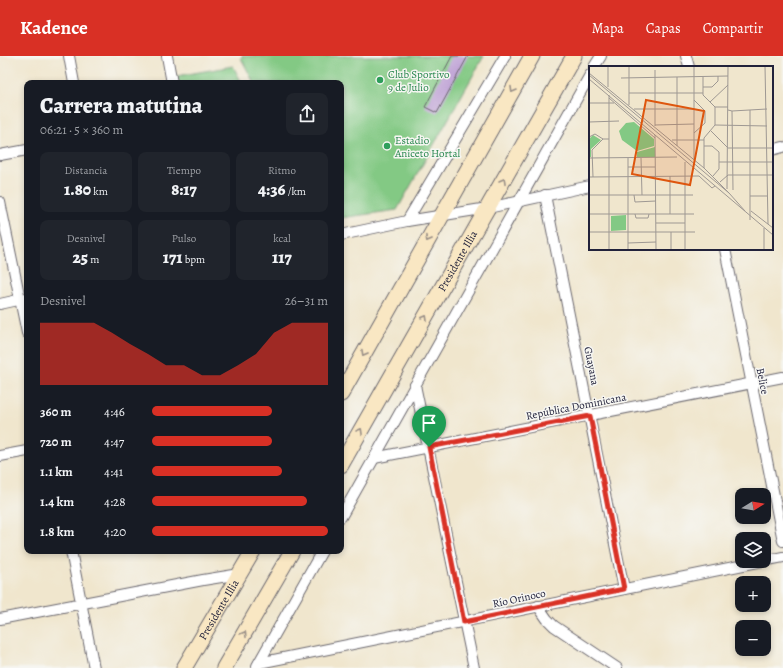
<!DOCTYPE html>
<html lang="es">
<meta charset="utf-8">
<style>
body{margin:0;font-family:Alegreya,serif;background:#20242c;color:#f1f3f6;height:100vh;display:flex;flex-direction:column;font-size:15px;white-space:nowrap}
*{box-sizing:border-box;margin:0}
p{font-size:13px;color:#9ea1a6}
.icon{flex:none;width:22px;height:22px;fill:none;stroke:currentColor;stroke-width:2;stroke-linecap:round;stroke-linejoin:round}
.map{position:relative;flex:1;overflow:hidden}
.drawer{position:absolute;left:24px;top:24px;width:320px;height:474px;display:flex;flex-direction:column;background:#171b24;border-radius:8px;box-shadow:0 2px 6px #0003}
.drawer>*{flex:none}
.needle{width:26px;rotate:79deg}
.controls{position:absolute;left:735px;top:432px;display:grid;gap:8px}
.controls a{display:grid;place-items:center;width:36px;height:36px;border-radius:8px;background:#171b24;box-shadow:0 2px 6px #0003;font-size:20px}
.pin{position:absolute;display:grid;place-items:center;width:34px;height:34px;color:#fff;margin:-41px -17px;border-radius:50% 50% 50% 0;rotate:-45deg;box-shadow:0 0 4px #0007}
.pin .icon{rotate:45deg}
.round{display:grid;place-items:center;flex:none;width:42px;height:42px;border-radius:8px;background:#20242c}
.headline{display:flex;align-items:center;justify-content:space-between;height:68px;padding:0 16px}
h1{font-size:22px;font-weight:800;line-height:30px}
.metrics{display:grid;grid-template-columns:repeat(3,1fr);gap:6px;height:68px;padding:4px 16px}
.metrics div{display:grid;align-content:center;border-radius:8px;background:#20242c;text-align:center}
.metrics b{font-size:17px;font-weight:800}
.metrics small{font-size:11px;font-weight:400}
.metrics p{font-size:11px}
.chart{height:112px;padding:8px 16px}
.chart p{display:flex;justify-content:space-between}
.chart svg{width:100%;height:72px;margin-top:4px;fill:#d93025;opacity:.7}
ul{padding:0 16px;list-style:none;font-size:13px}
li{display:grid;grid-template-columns:64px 48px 1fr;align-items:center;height:30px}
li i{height:10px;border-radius:5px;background:#d93025}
header{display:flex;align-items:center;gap:24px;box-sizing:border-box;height:56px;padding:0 20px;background:#d93025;color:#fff}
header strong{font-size:19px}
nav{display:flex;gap:22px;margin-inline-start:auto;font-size:14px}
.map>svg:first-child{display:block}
.green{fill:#83c984;stroke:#527660}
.building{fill:#bfa3d5}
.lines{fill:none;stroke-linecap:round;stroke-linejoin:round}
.street-casing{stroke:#6a676e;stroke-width:12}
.secondary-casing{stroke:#6a676e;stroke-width:17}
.street{stroke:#fff;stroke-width:10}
.secondary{stroke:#f9e7c3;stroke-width:15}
.oneway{stroke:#988e86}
.route-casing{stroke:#fff;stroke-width:8}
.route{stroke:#d93025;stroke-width:5}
.leisure-dot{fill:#2e9e5b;stroke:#f6f6f2;stroke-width:1.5}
.labels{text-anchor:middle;stroke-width:3;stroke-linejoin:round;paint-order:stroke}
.leisure-label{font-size:11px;fill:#27864d;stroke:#f6f6f2;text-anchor:start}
.street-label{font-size:11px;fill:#22223b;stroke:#f6f6f2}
.inset-road{fill:none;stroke:#9e9893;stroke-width:1}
.view{fill:#de560e;fill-opacity:0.15;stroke:#de560e;stroke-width:2}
.inset-edge{fill:none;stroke:#22223b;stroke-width:2}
</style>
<header>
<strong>Kadence</strong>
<nav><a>Mapa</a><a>Capas</a><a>Compartir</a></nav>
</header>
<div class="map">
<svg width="783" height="612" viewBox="0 0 783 612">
<rect width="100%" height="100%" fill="#f6f6f2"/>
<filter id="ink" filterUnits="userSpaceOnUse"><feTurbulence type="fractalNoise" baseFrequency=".025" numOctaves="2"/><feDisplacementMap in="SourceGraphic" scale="8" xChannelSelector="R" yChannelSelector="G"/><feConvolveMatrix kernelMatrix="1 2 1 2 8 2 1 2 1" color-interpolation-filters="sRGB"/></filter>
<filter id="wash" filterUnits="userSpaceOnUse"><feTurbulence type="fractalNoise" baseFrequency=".012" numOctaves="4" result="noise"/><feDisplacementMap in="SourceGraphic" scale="16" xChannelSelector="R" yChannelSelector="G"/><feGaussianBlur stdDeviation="0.9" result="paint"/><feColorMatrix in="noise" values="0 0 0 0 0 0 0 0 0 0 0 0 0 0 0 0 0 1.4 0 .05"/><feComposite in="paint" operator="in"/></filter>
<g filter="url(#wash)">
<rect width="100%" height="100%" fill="#f0e6cd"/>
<g class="green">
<polygon points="242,0 484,0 397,154 341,162 341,27 254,27 241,2"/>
<polygon points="233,10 242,27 178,27 177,20"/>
</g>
<g id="blocks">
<polygon class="building" points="452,0 468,0 437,57 425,51"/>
</g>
</g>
<g filter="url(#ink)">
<use href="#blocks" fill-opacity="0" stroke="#6a676e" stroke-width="1"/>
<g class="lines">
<g class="street-casing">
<g id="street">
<polyline points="69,0 74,27"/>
<polyline points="167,0 172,27"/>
<polyline points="686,0 689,11"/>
<polyline points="594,11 601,0"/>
<polyline points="772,94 783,91"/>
<polyline points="0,99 27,94"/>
<polyline points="545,139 624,533"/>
<polyline points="0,146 27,277"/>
<polyline points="407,165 505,0"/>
<polyline points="341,179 407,165 488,152 590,130"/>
<polyline points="725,193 783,485"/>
<polyline points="0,248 27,242"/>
<polyline points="415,329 474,612"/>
<polyline points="0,400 27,395"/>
<polyline points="374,402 783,321"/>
<polyline points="341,461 590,19"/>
<polyline points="71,495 94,612"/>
<polyline points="538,550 547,563 554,570 617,612"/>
<polyline points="0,563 203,524 240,518"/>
<polyline points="259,607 783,501"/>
<polyline points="257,610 322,495"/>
</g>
</g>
<g class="secondary-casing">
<g id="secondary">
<polyline points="341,338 532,0"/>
<path id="s1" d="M341,409L574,0"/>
<path id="s2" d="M184,612L253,495"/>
<polyline points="224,612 292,495"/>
</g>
</g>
<use href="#street" class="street"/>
<use href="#secondary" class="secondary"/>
</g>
<defs><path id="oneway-chevron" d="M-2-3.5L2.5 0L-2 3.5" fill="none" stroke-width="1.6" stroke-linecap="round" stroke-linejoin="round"/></defs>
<g class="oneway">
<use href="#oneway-chevron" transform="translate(513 34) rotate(120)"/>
<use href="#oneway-chevron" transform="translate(503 125) rotate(-60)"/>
<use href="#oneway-chevron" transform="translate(428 183) rotate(119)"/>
<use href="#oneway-chevron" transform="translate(425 262) rotate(-60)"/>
<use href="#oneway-chevron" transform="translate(364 297) rotate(119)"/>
<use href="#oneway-chevron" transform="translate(360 375) rotate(-60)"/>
<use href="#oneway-chevron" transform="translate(244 578) rotate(-60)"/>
</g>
</g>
<g class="lines" filter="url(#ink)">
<g class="route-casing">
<polygon id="route" points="590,360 624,533 464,566 429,391"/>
</g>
<use href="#route" class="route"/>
</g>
<g class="leisure-dot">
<circle cx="380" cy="24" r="4"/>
<circle cx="387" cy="90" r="4"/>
</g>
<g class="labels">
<g class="leisure-label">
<text x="388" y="22">Club Sportivo<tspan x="388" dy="13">9 de Julio</tspan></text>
<text x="395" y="88">Estadio<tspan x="395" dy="13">Aniceto Hortal</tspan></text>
</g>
<g class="street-label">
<text dy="4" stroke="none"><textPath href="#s1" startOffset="235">Presidente Illia</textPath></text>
<text transform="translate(592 310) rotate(79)" y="4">Guayana</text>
<text transform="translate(763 325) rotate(79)" y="4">Belice</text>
<text transform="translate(576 350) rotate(-11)" y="4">República Dominicana</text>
<text transform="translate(519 542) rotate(-12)" y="4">Río Orinoco</text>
<text dy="4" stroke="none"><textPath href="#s2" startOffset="68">Presidente Illia</textPath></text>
</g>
</g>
<g transform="translate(589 10)">
<rect width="184" height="184" fill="#f0e6cd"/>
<path d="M45,56L65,73V80L48,85L33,74L30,65L37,57ZM4,69L12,74L2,83V91H0V73ZM66,81V91H48V86ZM37,149V164L22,165V150Z" fill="#83c984"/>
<path class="inset-road" d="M19,0V21M105,0V94M176,0L179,158M66,4V60M0,7L115,102L140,127M0,9L140,127L156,145M88,11V80M114,11V29L126,41V59L115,72V102M32,12L139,10M0,13L184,169M114,21H123L129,15V10M40,27H114M20,29V184M20,32L66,72M105,34L116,45V57L105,67M121,36L139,19M0,37H25M40,39V0M126,41H139M45,43H105M139,44L143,45L178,43M143,45L144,124M0,56L30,55M66,59L105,58M126,59L178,60M122,65L139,82H184M66,69L67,184M0,71L6,68L14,73H20M83,74H115M115,80H123L130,86V103L124,110M0,92L88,91M39,92V184M52,92L53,129M130,96H184M39,101H66M81,110V148M0,111L110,110L123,122L126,120M4,111L3,84L14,73M131,116L139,109H184M138,123L139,0M0,129H104M45,129L46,136L67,135M161,130H179M162,145L184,162M0,148H105M46,148L47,152H59L60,148M161,154V44M67,157H96M0,166H106M39,177L67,176M82,184V166M96,184V96M175,184V162"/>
<path class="view" d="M57,34L115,45L101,119L43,108Z"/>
<rect width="184" height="184" class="inset-edge"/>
</g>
</svg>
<div class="controls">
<a><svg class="needle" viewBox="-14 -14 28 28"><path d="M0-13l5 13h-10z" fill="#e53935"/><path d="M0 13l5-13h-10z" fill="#9ea1a6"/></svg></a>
<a><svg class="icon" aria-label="layers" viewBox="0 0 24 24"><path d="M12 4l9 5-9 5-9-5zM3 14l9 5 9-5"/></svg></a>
<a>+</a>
<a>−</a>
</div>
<div class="pin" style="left:429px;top:391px;background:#1e9e55"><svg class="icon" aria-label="arrive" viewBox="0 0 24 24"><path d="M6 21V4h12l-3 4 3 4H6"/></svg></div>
<section class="drawer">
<div class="headline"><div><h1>Carrera matutina</h1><p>06:21 · 5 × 360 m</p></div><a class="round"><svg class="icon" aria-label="share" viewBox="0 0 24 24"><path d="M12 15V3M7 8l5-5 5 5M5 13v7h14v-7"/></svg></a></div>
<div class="metrics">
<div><p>Distancia</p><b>1.80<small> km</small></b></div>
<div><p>Tiempo</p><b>8:17</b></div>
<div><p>Ritmo</p><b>4:36<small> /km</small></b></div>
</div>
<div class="metrics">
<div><p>Desnivel</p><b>25<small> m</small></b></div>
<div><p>Pulso</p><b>171<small> bpm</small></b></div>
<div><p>kcal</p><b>117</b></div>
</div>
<div class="chart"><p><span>Desnivel</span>26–31 m</p>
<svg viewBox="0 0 160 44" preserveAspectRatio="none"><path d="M0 44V6L10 6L20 6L30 6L40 12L50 19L60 25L70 32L80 32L90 38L100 38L110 32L120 25L130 12L140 6L150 6L160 6V44z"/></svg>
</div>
<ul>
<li><b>360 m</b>4:46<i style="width:68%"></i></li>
<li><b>720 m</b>4:47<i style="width:68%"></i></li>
<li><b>1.1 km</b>4:41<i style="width:74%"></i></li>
<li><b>1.4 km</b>4:28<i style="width:88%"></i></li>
<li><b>1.8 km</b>4:20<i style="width:100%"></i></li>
</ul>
</section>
</div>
